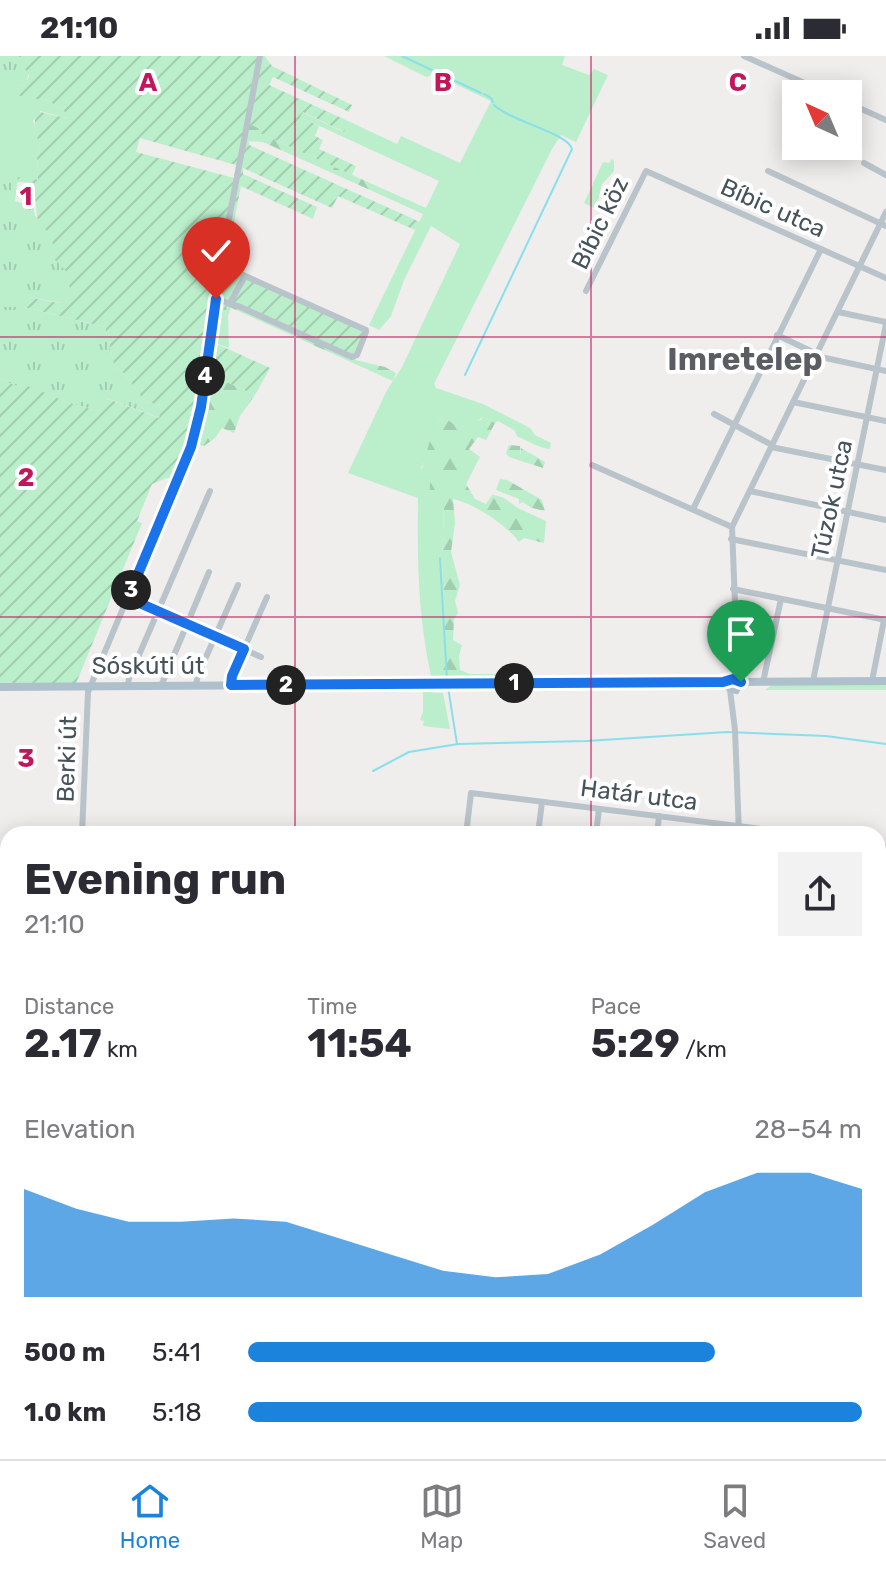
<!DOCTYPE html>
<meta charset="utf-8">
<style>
body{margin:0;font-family:Rubik,sans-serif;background:#f2f2f3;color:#2b2b33;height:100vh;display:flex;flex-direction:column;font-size:30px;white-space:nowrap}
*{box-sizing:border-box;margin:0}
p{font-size:26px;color:#7c7c81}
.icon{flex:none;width:44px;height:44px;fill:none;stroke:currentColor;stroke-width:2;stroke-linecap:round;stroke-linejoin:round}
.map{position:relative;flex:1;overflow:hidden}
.details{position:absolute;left:0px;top:770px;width:886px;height:634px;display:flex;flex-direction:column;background:#fff;border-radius:24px 24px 0 0;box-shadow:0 4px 20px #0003}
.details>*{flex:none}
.needle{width:52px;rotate:316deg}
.buttons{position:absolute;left:782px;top:24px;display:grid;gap:16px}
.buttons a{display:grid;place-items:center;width:80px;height:80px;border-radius:0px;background:#fff;box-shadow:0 4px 20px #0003;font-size:40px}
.pin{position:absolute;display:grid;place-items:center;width:68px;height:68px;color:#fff;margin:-82px -34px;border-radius:50% 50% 50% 0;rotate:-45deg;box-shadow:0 0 8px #0007}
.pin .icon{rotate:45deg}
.km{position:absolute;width:40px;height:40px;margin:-20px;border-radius:50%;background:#222;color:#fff;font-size:22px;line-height:40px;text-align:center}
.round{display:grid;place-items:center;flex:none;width:84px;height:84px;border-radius:0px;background:#f2f2f3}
.headline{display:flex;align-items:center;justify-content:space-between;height:136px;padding:0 24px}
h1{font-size:44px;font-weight:700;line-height:60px}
.metrics{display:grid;grid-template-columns:repeat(3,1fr);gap:12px;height:136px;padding:8px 24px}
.metrics div{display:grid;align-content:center}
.metrics b{font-size:40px;font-weight:700}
.metrics small{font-size:22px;font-weight:400}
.metrics p{font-size:22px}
.chart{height:224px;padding:16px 24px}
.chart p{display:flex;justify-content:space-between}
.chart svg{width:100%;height:144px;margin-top:8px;fill:#1b83dc;opacity:.7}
ul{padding:0 24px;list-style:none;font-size:26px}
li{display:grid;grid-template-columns:128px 96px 1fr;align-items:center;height:60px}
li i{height:20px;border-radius:10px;background:#1b83dc}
.status{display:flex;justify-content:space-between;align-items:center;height:56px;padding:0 40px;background:#fff;direction:ltr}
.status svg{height:22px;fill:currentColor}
.menu{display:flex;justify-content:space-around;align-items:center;height:112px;border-top:2px solid #e1e1e2;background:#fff;font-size:22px;color:#7c7c81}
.menu a{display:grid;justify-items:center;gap:4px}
.menu .selected{color:#1b83dc}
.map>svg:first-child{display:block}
.grass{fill:#bbeeca}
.forest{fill:url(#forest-firs)}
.wetland{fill:url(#wetland-marsh)}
.park{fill:url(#park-tufts)}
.garden{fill:url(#garden-furrows);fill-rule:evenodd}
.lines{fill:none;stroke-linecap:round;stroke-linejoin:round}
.stream{stroke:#89e0ea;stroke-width:2}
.minor{stroke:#b9c3ca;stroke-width:6}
.major{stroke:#adc0cc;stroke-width:8}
.rail{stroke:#afb3b8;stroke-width:2}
.route-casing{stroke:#fff;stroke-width:16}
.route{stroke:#1a73e8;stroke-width:10}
.grid{fill:none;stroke:#c2185b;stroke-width:2;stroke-opacity:0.55}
.labels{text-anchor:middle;stroke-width:8;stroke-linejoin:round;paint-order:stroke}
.street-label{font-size:24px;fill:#46535a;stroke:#fff}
.district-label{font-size:32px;font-weight:bold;fill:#5a5e62;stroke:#fff}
.grid-label{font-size:26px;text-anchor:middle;font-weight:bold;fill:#c2185b;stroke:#fff;stroke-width:8;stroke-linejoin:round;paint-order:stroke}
</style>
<div class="status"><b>21:10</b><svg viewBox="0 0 49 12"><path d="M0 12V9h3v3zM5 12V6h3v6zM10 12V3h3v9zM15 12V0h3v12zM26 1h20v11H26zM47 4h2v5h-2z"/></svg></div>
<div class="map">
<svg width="886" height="1403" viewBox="0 0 886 1403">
<defs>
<pattern id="forest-firs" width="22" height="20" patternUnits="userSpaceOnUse" patternTransform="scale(2)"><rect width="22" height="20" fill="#bbeeca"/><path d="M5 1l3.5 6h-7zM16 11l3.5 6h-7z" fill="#a2ceb0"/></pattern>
<pattern id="wetland-marsh" width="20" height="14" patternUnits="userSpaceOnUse" patternTransform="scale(2)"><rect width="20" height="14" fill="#bbeeca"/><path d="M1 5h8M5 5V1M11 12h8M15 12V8" fill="none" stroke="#a2ceb0"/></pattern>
<pattern id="park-tufts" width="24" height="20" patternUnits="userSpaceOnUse" patternTransform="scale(2)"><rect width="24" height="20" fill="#bbeeca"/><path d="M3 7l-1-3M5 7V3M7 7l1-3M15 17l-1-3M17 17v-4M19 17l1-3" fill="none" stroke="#a2ceb0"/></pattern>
<pattern id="garden-furrows" width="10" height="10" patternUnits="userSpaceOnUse" patternTransform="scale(2)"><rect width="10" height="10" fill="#bbeeca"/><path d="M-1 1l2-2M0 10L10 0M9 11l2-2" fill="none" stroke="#a2ceb0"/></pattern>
</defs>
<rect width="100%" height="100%" fill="#f0eded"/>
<g class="grass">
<path d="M0,0L27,25L20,30L24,39L49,45L68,58V62L40,55L33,65L40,88L37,100L38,125L18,122L15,145L22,147L32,142L35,160C49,170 55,187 55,204L24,251L0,323Z"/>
<path d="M384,0H565L562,9L589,19L594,13L608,19L576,86L561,79L552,93L434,328L436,332L483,348L530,372L535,379L551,387L550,393C540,393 528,384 518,381L514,374L498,365L495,367L483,361L477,365L470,379L442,360C430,375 431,396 421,412L431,419L444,450L442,502L446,606L438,626L398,625V621L431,620C418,560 417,503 418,442L348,417L387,334L402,311L460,188L431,170L404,224L391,260L379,274L369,269L423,158L379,138L381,132L426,152L439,125L300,61L302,56L343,76L348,65L397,88L401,80L460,107L491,45L432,17L428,21L424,20Z"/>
<polygon points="612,103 614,105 614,115 602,128 596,153 584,147 603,106 609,107"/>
<polygon points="227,250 231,252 228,259 229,292 210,285 212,271 221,271"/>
<polygon points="886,628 886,634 765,634 772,629"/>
<polygon points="423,636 443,637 450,673 423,670 424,665 420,664 423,656"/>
<polygon points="878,975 886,976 885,1039 878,1038"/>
<polygon points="0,1065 8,1070 8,1138 0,1137"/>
</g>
<g class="forest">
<polygon points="248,67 261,73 260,77 381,132 379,138 263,86 247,85"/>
<polygon points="217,245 231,248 355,304 385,311 396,317 393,325 227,250 221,272 212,271"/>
<polygon points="207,317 255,339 240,360 234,377 222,372 215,382 204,390 194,387"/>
<path d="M442,360L470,379L469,368L472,365L481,364L483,361L495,367L486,384L478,381L469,393L480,401L466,428L475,443L486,448L492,439C507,440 511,449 520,453C528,457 538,461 546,465L544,487L524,482L519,486C507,469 473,447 453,443L455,467L451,496L460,529L455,545L458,557L454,563L453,584L462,589L459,600L460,614L470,618H508V629L514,630V635H444V626H438L439,612L446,606L442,502L444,450L428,449L431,420L423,419L421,416C427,398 430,376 442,360Z"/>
<polygon points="509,389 520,390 521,400 521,392 545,406 543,412 509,401 506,397"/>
<polygon points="500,423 507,424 542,444 545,455 532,452 522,446 519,448 519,443 496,434"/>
</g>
<polygon class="wetland" points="0,950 8,952 8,1070 0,1065"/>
<g class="park">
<polygon points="0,0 31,0 27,25 24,28 7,25 0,29"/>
<polygon points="0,106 7,111 7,125 12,128 10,147 14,147 15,151 31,150 38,177 42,177 50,196 63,207 90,252 0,236"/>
<polygon points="0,239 1,251 24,251 105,271 115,312 124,317 145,346 162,349 160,362 106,342 101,356 67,346 21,328 19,331 0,323"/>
</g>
<path class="garden" d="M19,0H265L272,10L352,49L349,56L273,21L269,29L348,65L344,76L303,56L300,61L319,70L315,80L323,84L319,93L356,110L352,119L260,77V73L248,67L249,89L420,166L415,174L338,140L332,152L243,112V118L317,151L313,163L241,130L226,207L367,276L355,304L232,248L217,245L210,285L270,312L255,339L207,317L194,387L176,425L167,422L152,428L137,465L142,467L77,625V632H0V323L19,331L21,327L67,346L101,356L105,342L159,362L162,349L145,346L124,317L115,312L105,271L24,251L27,241L59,247L72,241L66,215L55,204L52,183L37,161L34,127L17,126L18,121L38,124L37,100L40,88L34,74L36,55L67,62L68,58L49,45L20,40L18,32L27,25L29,20ZM140,82L236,109L234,122L136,96Z"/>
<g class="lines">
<g class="stream">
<polyline points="402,0 481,37"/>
<polyline points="484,38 491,42 493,46"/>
<path d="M465,319L572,93C568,77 510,65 494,49"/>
<polyline points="440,502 447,624"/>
<polyline points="448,631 457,688"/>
<polyline points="373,715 409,696 458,688 587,685 727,676 826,680 886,688"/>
<polyline points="0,1061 8,1063"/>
<polyline points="884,1131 886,1109"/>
<polyline points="884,1134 886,1143"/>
<polyline points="0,1150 8,1152"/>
<polyline points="878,1198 886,1152"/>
<polyline points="878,1216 886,1218"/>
</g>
<g class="minor">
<polyline points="744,0 829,38"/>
<polyline points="848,47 886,64"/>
<polyline points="864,107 886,119"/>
<polyline points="768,115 886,170"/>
<polyline points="586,235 646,115 886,222"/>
<polyline points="216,243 238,250 352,301 357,299 366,276 366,274 245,220 230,247"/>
<polyline points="838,256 886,266"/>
<polyline points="777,279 817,298"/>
<polyline points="816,300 886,315"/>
<polyline points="793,346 886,365"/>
<polyline points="714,358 772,389"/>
<polyline points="771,391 886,414"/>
<polyline points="592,409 732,471"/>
<polyline points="750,435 886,464"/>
<polyline points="693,453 821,193"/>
<polyline points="731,483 886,514"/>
<polyline points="733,533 886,564"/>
<polyline points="128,542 261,601"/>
<polyline points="738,624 732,471 886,156"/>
<polyline points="813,625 886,268"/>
<polyline points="872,625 884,564"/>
<polyline points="763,626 781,543"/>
<polyline points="196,629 198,619 238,529"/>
<polyline points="231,629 232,620 267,541"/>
<polyline points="128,630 129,622 210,435"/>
<polyline points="161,630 209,516"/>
<polyline points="730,634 735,674 739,778"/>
<polyline points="82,778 88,636 193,385 223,194 260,0"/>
<polyline points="466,778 471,737 803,778"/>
<polyline points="538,778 542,746"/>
<polyline points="596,778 599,753"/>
<polyline points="657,778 659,760"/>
<polyline points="878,789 886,791"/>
<polyline points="0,860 8,862"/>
<polyline points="878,902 886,836"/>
<polyline points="2,934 8,911"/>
<polyline points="878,973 886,974"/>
<polyline points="878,1040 886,1041"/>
<polyline points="878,1131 881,1132"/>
<polyline points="881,1307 886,1307"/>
<polyline points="2,1337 8,1323"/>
<polyline points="882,1337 886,1338"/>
<polyline points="878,1368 886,1369"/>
<polyline points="45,1396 46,1403"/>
<polyline points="863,1399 886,1401"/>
<polyline points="112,1403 113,1396"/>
<polyline points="178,1403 179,1396"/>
<polyline points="228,1403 229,1396"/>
<polyline points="275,1403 276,1396"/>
<polyline points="380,1403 381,1396"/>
<polyline points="409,1403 410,1396"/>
<polyline points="450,1403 450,1396"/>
<polyline points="490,1403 491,1396"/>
<polyline points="530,1403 531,1396"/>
<polyline points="570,1403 571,1396"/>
<polyline points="610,1403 611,1396"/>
<polyline points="650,1403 651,1396"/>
<polyline points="691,1403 692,1396"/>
<polyline points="736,1403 737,1396"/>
<polyline points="776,1403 777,1396"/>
<polyline points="816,1403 816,1396"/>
<polyline points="844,1403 845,1396"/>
</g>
<g class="major">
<polyline points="739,626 886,625"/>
<polyline points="0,631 723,626 734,623 739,626 736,634 728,631"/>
</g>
<g class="rail">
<polyline points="878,1262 886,1222"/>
<polyline points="852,1403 853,1396"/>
</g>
</g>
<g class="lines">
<g class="route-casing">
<polyline id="route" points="216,243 201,351 191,391 128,542 244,593 232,620 231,629 723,626 733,623 741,626"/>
</g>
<use href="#route" class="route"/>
</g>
<path class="grid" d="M295,0V778M591,0V778M0,281H886M0,561H886M0,842H8M878,842H886M0,1122H8M878,1122H886M295,1396V1403M591,1396V1403"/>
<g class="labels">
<g class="street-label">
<text transform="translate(773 152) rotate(24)" y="8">Bíbic utca</text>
<text transform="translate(600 167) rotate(-64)" y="8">Bíbic köz</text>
<text transform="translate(832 443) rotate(-78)" y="8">Túzok utca</text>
<text x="148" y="618">Sóskúti út</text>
<text transform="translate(67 703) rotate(-88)" y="8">Berki út</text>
<text transform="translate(639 739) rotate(7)" y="8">Határ utca</text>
</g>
<g class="district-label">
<text x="745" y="314">Imretelep</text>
</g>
</g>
<g class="grid-label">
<text x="148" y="35">A</text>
<text x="443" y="35">B</text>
<text x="738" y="35">C</text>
<text x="26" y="149">1</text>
<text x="26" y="430">2</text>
<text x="26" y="711">3</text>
</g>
</svg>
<div class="buttons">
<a><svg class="needle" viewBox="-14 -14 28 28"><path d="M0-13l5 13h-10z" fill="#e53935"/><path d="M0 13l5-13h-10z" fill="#7c7c81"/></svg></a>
</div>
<div class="pin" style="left:741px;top:626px;background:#1e9e55"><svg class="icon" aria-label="arrive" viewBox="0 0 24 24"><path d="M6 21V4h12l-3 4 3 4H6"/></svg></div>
<div class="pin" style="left:216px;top:243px;background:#d93025"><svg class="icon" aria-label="check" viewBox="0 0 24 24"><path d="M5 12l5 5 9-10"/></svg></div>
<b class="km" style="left:514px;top:627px">1</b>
<b class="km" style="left:286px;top:629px">2</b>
<b class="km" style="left:131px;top:534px">3</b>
<b class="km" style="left:205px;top:320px">4</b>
<section class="details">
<div class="headline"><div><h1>Evening run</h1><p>21:10</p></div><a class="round"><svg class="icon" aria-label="share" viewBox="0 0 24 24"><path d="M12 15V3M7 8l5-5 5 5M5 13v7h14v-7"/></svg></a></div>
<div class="metrics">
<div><p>Distance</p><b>2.17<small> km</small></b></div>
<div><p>Time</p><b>11:54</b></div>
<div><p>Pace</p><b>5:29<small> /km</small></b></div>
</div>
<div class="chart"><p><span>Elevation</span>28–54 m</p>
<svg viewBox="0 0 160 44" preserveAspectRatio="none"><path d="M0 44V11L10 17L20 21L30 21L40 20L50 21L60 26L70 31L80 36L90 38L100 37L110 31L120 22L130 12L140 6L150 6L160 11V44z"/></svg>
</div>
<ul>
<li><b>500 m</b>5:41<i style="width:76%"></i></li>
<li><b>1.0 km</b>5:18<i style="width:100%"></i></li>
</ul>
</section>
</div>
<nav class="menu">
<a class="selected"><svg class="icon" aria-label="home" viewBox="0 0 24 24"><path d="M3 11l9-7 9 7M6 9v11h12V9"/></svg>Home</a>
<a><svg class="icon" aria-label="map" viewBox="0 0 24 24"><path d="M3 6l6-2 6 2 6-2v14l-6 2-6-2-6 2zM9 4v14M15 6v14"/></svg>Map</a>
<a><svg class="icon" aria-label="saved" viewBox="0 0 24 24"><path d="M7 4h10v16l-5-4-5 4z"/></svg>Saved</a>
</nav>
